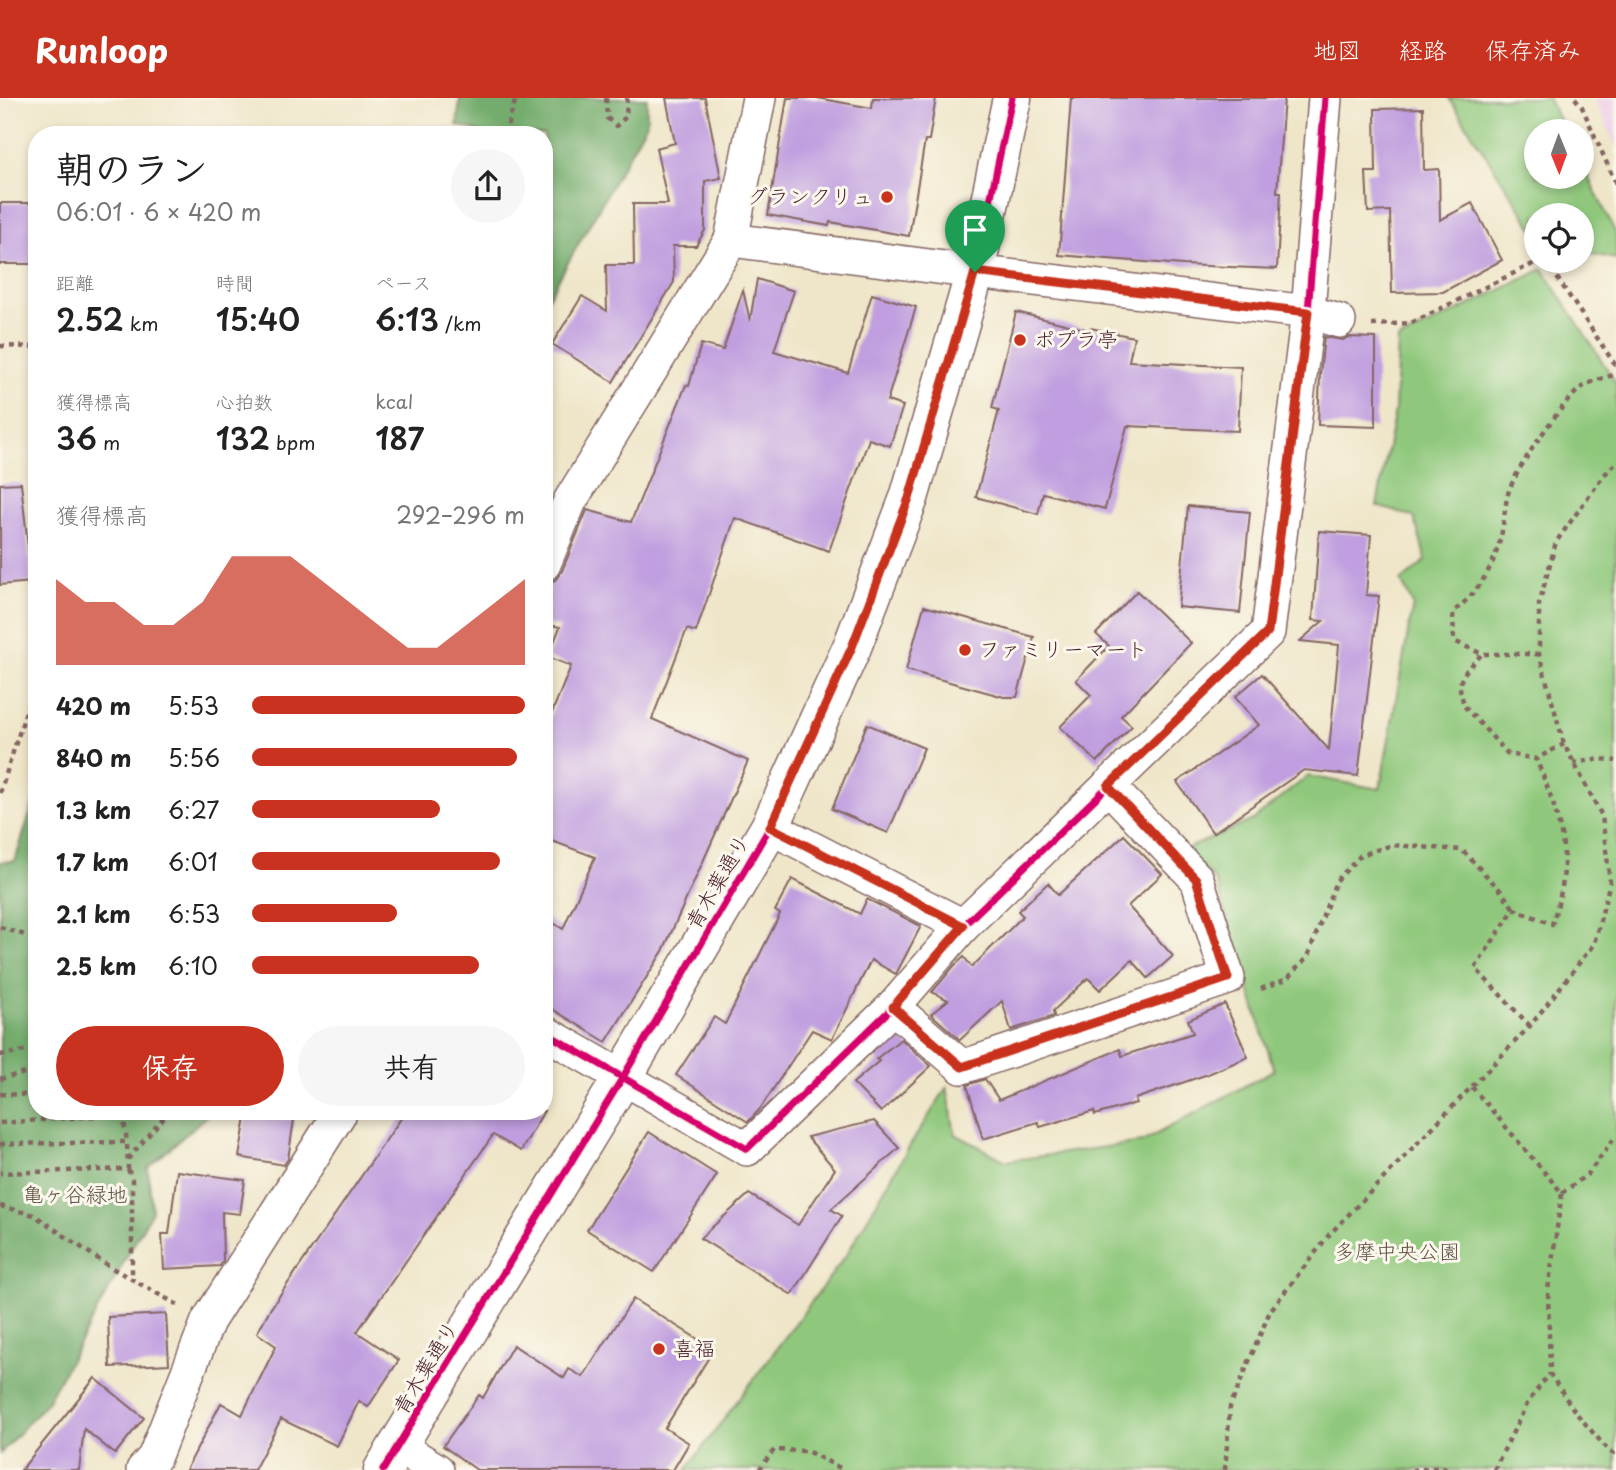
<!DOCTYPE html>
<html lang="ja">
<meta charset="utf-8">
<style>
body{margin:0;font-family:"Playpen Sans","Klee One",sans-serif;background:#f6f6f6;color:#222;height:100vh;display:flex;flex-direction:column;font-size:26px;white-space:nowrap}
*{box-sizing:border-box;margin:0}
p{font-size:23px;color:#767676}
.icon{flex:none;width:38px;height:38px;fill:none;stroke:currentColor;stroke-width:2;stroke-linecap:round;stroke-linejoin:round}
.map{position:relative;flex:1;overflow:hidden}
.sheet{position:absolute;left:28px;top:28px;width:525px;height:994px;display:flex;flex-direction:column;background:#fff;border-radius:28px;box-shadow:0 4px 10px #0003}
.sheet>*{flex:none}
.needle{width:46px;rotate:179deg}
.tools{position:absolute;left:1524px;top:21px;display:grid;gap:14px}
.tools a{display:grid;place-items:center;width:70px;height:70px;border-radius:50%;background:#fff;box-shadow:0 4px 10px #0003;font-size:35px}
.pin{position:absolute;display:grid;place-items:center;width:60px;height:60px;color:#fff;margin:-72px -30px;border-radius:50% 50% 50% 0;rotate:-45deg;box-shadow:0 0 7px #0007}
.pin .icon{rotate:45deg}
.round{display:grid;place-items:center;flex:none;width:74px;height:74px;border-radius:37px;background:#f6f6f6}
.overview{display:flex;align-items:center;justify-content:space-between;height:119px;padding:0 28px}
h1{font-size:38px;font-weight:600;line-height:52px}
.figures{display:grid;grid-template-columns:repeat(3,1fr);gap:10px;height:119px;padding:7px 28px}
.figures div{display:grid;align-content:center}
.figures b{font-size:30px;font-weight:600}
.figures small{font-size:19px;font-weight:400}
.figures p{font-size:19px}
.chart{height:196px;padding:14px 28px}
.chart p{display:flex;justify-content:space-between}
.chart svg{width:100%;height:126px;margin-top:7px;fill:#c8321e;opacity:.7}
.primary-button{display:flex;gap:14px;margin-top:auto;padding:14px 28px}
.primary-button a{flex:1;height:80px;border-radius:42px;background:#c8321e;color:#fff;font-size:28px;font-weight:600;line-height:80px;text-align:center}
.primary-button a+a{background:#f6f6f6;color:#222}
ul{padding:0 28px;list-style:none;font-size:23px}
li{display:grid;grid-template-columns:112px 84px 1fr;align-items:center;height:52px}
li i{height:18px;border-radius:9px;background:#c8321e}
header{display:flex;align-items:center;gap:42px;box-sizing:border-box;height:98px;padding:0 35px;background:#c8321e;color:#fff}
header strong{font-size:33px}
nav{display:flex;gap:38px;margin-inline-start:auto;font-size:24px}
.map>svg:first-child{display:block}
.built{fill:#eed0e8}
.green{fill:#8fc87c;stroke:#6c7454;stroke-width:2}
.forest{fill:#73ac6c;stroke:#5e664c;stroke-width:2}
.building{fill:#c09edf}
.lines{fill:none;stroke-linecap:round;stroke-linejoin:round}
.minor-casing{stroke:#846562;stroke-width:36}
.tertiary-casing{stroke:#846562;stroke-width:41}
.path{stroke:#846562;stroke-width:4.5;stroke-dasharray:5 5;stroke-linecap:butt}
.minor{stroke:#fff;stroke-width:33}
.tertiary{stroke:#fff;stroke-width:38}
.cycleway-casing{stroke:#fbf7ec;stroke-width:11}
.cycleway{stroke:#d6006c;stroke-width:7}
.route-casing{stroke:#fff;stroke-width:14}
.route{stroke:#c8321e;stroke-width:9}
.poi-dot{fill:#c8321e;stroke:#fbf7ec;stroke-width:2.5}
.labels{text-anchor:middle;stroke-width:6;stroke-linejoin:round;paint-order:stroke}
.poi-label{font-size:21px;fill:#4a1f2b;stroke:#fbf7ec;text-anchor:start}
.street-label{font-size:21px;fill:#4a1f2b;stroke:#fbf7ec}
.park-label{font-size:21px;fill:#5f5243;stroke:#fbf7ec}
</style>
<header>
<strong>Runloop</strong>
<nav><a>地図</a><a>経路</a><a>保存済み</a></nav>
</header>
<div class="map">
<svg width="1616" height="1372" viewBox="0 0 1616 1372">
<rect width="100%" height="100%" fill="#fbf7ec"/>
<filter id="ink" filterUnits="userSpaceOnUse"><feTurbulence type="fractalNoise" baseFrequency=".0143" numOctaves="2"/><feDisplacementMap in="SourceGraphic" scale="14" xChannelSelector="R" yChannelSelector="G"/><feConvolveMatrix kernelMatrix="1 2 1 2 8 2 1 2 1" color-interpolation-filters="sRGB"/></filter>
<filter id="wash" filterUnits="userSpaceOnUse"><feTurbulence type="fractalNoise" baseFrequency=".00686" numOctaves="4" result="noise"/><feDisplacementMap in="SourceGraphic" scale="28" xChannelSelector="R" yChannelSelector="G"/><feGaussianBlur stdDeviation="1.57" result="paint"/><feColorMatrix in="noise" values="0 0 0 0 0 0 0 0 0 0 0 0 0 0 0 0 0 1.4 0 .05"/><feComposite in="paint" operator="in"/></filter>
<g filter="url(#wash)">
<rect width="100%" height="100%" fill="#efe6c9"/>
<polygon class="built" points="1594,0 1616,0 1616,48"/>
<g class="green">
<polygon points="1449,0 1548,0 1565,33 1536,33 1536,79 1582,79 1582,66 1616,136 1616,161 1582,154 1582,117 1536,117 1536,135"/>
<polygon points="1543,171 1616,285 1616,1372 686,1372 847,1156 906,1054 947,989 955,1036 1006,1063 1142,1044 1274,972 1216,784 1186,751 1253,722 1308,678 1380,691 1413,507 1401,483 1426,462 1414,419 1377,408 1395,312 1398,242"/>
</g>
<g class="forest">
<polygon points="460,0 647,0 647,25 544,207 544,37 490,37 457,27"/>
<polygon points="37,693 37,1013 212,1013 148,1070 152,1113 47,1304 0,1356 0,764 15,763"/>
</g>
<g id="blocks">
<g class="building">
<polygon points="666,0 705,0 721,80 705,83 705,132 696,148 673,148 674,184 613,284 552,246 582,198 607,213 606,167 634,167 633,106 668,106 656,50 675,45"/>
<polygon points="787,0 817,0 872,10 873,0 936,0 929,42 925,42 909,138 830,124 829,128 768,117"/>
<polygon points="1071,0 1284,0 1277,94 1281,94 1277,171 1183,167 1059,157"/>
<polygon points="1423,10 1424,72 1439,71 1440,122 1472,105 1502,162 1443,194 1392,195 1390,113 1368,114 1366,74 1376,74 1375,11"/>
<rect x="0" y="105" width="37" height="61"/>
<polygon points="757,181 794,193 774,253 848,275 872,196 916,209 887,303 903,308 890,348 869,341 829,453 735,420 696,534 687,531 652,621 748,663 663,853 606,944 544,906 544,819 563,831 595,759 544,740 544,634 571,568 548,559 560,529 544,526 544,485 555,482 562,473 587,412 631,424 686,287 689,288 701,246 723,252 743,192 750,223"/>
<polygon points="1016,214 1089,232 1090,230 1134,239 1129,263 1241,269 1238,333 1127,328 1105,411 1043,395 1038,416 976,399 999,312 992,310"/>
<polygon points="1324,239 1343,242 1348,239 1376,240 1376,329 1318,327 1320,276"/>
<polygon points="21,385 32,484 0,487 0,386"/>
<polygon points="1188,408 1250,414 1240,515 1178,509"/>
<polygon points="1319,433 1371,437 1366,497 1379,498 1358,678 1304,672 1213,735 1177,684 1259,627 1235,599 1262,576 1329,652 1339,547 1300,543 1323,523 1313,522"/>
<polygon points="1137,493 1191,545 1121,618 1132,628 1097,664 1060,629 1091,597 1076,582 1109,548 1096,536"/>
<polygon points="924,508 1034,539 1017,599 1004,599 906,572"/>
<polygon points="867,626 924,650 888,735 832,711"/>
<polygon points="1124,737 1162,776 1128,808 1173,858 1148,880 1132,862 1100,892 1088,880 1053,913 1054,918 1011,932 1002,903 960,942 931,916 948,902 932,894 954,868 964,859 972,869 1023,818 1018,813 1048,785 1058,797"/>
<polygon points="792,781 860,816 867,801 921,828 896,876 871,862 832,941 812,932 760,1011 748,1024 676,977 714,919 725,926 780,816 775,813"/>
<polygon points="1225,906 1248,959 1208,976 1135,1001 1136,1005 1095,1017 1094,1013 1040,1029 1038,1024 983,1041 967,987 985,981 999,1002 1120,951 1122,958 1193,935 1188,922"/>
<polygon points="901,941 931,968 881,1014 853,985 879,963 876,961"/>
<polygon points="406,1013 544,1013 521,1053 493,1037 357,1234 399,1262 368,1309 359,1303 337,1348 281,1321 254,1372 186,1372 221,1305 242,1317 276,1248 257,1235 269,1213"/>
<polygon points="247,1014 294,1022 288,1061 284,1067 239,1059"/>
<polygon points="874,1023 899,1050 831,1111 842,1118 792,1197 700,1140 749,1096 798,1127 835,1071 807,1039"/>
<polygon points="649,1034 717,1077 654,1174 587,1132"/>
<polygon points="177,1073 245,1082 240,1116 222,1114 223,1163 220,1168 164,1171 162,1136 169,1136"/>
<polygon points="633,1201 714,1251 665,1330 689,1345 673,1372 477,1372 443,1348 479,1297 483,1300 513,1247 564,1280 569,1271 583,1279"/>
<polygon points="166,1216 169,1266 110,1269 108,1219"/>
<polygon points="95,1280 144,1320 115,1356 84,1331 79,1372 21,1372"/>
</g>
</g>
</g>
<g filter="url(#ink)">
<use href="#blocks" fill-opacity="0" stroke="#846562" stroke-width="2"/>
<g class="lines">
<g class="minor-casing">
<g id="minor">
<polyline points="731,142 975,174 1308,214 1339,223"/>
<polyline points="544,466 570,403 731,142 759,0"/>
<polyline points="770,729 963,828"/>
<polyline points="893,909 962,969 1228,880 1197,781 1108,688"/>
<polyline points="544,934 747,1051 893,909 963,828 1268,534 1308,214 1325,0"/>
<polyline points="398,1348 437,1372"/>
<polyline points="143,1372 154,1360 208,1223 341,1013"/>
</g>
</g>
<g class="tertiary-casing">
<polyline id="tertiary" points="383,1372 623,979 770,729 852,549 909,400 975,174 1012,0"/>
</g>
<g class="path">
<polyline points="606,0 607,20 616,28 626,19 627,0"/>
<polyline points="1575,0 1582,9 1616,86"/>
<polyline points="505,37 516,0"/>
<polyline points="1546,163 1616,268"/>
<polyline points="1372,227 1411,225 1539,163"/>
<polyline points="0,248 37,249"/>
<path d="M1539,556H1482L1454,543L1453,514C1479,494 1496,466 1502,433C1504,421 1505,408 1508,396C1514,373 1562,304 1581,290C1590,283 1605,280 1616,276"/>
<polyline points="1481,557 1466,573 1459,586 1464,608 1508,656 1536,661 1564,646"/>
<polyline points="1573,665 1601,661 1616,663"/>
<polyline points="0,695 37,579"/>
<polyline points="0,829 37,841"/>
<polyline points="1261,891 1287,881 1308,858 1336,783 1361,757 1392,747 1462,752 1501,793 1514,811"/>
<path d="M1530,928L1475,870L1514,811L1552,826C1558,807 1564,787 1564,767C1565,734 1549,691 1536,661"/>
<polyline points="0,957 37,951"/>
<polyline points="0,981 37,972"/>
<polyline points="1472,989 1562,1095 1548,1192 1550,1276 1576,1315 1609,1353 1616,1357"/>
<polyline points="0,996 37,997"/>
<polyline points="123,1016 127,1044"/>
<polyline points="0,1025 123,1016 123,1013"/>
<polyline points="0,1046 127,1044 128,1071 0,1075"/>
<polyline points="128,1061 169,1013"/>
<polyline points="128,1071 132,1081 132,1182"/>
<polyline points="1562,1095 1588,1076 1616,1038"/>
<polyline points="0,1108 34,1117 110,1169 178,1207"/>
<polyline points="759,1372 774,1352 807,1353 844,1372"/>
<polyline points="1225,1372 1230,1309 1270,1213 1329,1137 1530,928 1594,846 1610,784 1602,718 1564,646 1539,556 1539,506 1556,444 1604,377 1616,365"/>
<polyline points="1412,1372 1443,1369 1451,1372"/>
<polyline points="1494,1372 1528,1304 1549,1276"/>
</g>
<use href="#minor" class="minor"/>
<use href="#tertiary" class="tertiary"/>
<g class="cycleway-casing">
<g id="cycleway">
<polyline points="544,934 747,1051 893,909 963,828 1268,534 1308,214 1325,0"/>
<polyline points="383,1372 623,979 770,729 852,549 909,400 975,174 1012,0"/>
</g>
</g>
<use href="#cycleway" class="cycleway"/>
</g>
</g>
<g class="lines" filter="url(#ink)">
<g class="route-casing">
<polygon id="route" points="975,174 1308,214 1268,534 1108,688 1196,781 1228,880 962,969 893,909 963,828 770,729 852,549 909,400"/>
</g>
<use href="#route" class="route"/>
</g>
<g class="poi-dot">
<circle cx="887" cy="99" r="7"/>
<circle cx="1020" cy="242" r="7"/>
<circle cx="965" cy="552" r="7"/>
<circle cx="659" cy="1251" r="7"/>
</g>
<g class="labels">
<g class="poi-label">
<text x="873" y="106" text-anchor="end">グランクリュ</text>
<text x="1034" y="249">ポプラ亭</text>
<text x="979" y="559">ファミリーマート</text>
<text x="673" y="1258">喜福</text>
</g>
<g class="street-label">
<text transform="translate(718 784) rotate(-60)" y="7">青木葉通り</text>
<text transform="translate(426 1270) rotate(-59)" y="7">青木葉通り</text>
</g>
<g class="park-label">
<text x="75" y="1104">亀ヶ谷緑地</text>
<text x="1397" y="1161">多摩中央公園</text>
</g>
</g>
</svg>
<div class="tools">
<a><svg class="needle" viewBox="-14 -14 28 28"><path d="M0-13l5 13h-10z" fill="#e53935"/><path d="M0 13l5-13h-10z" fill="#767676"/></svg></a>
<a><svg class="icon" aria-label="locate" viewBox="0 0 24 24"><circle cx="12" cy="12" r="6"/><path d="M12 2v4M12 18v4M2 12h4M18 12h4"/></svg></a>
</div>
<div class="pin" style="left:975px;top:174px;background:#1e9e55"><svg class="icon" aria-label="arrive" viewBox="0 0 24 24"><path d="M6 21V4h12l-3 4 3 4H6"/></svg></div>
<section class="sheet">
<div class="overview"><div><h1>朝のラン</h1><p>06:01 · 6 × 420 m</p></div><a class="round"><svg class="icon" aria-label="share" viewBox="0 0 24 24"><path d="M12 15V3M7 8l5-5 5 5M5 13v7h14v-7"/></svg></a></div>
<div class="figures">
<div><p>距離</p><b>2.52<small> km</small></b></div>
<div><p>時間</p><b>15:40</b></div>
<div><p>ペース</p><b>6:13<small> /km</small></b></div>
</div>
<div class="figures">
<div><p>獲得標高</p><b>36<small> m</small></b></div>
<div><p>心拍数</p><b>132<small> bpm</small></b></div>
<div><p>kcal</p><b>187</b></div>
</div>
<div class="chart"><p><span>獲得標高</span>292–296 m</p>
<svg viewBox="0 0 160 44" preserveAspectRatio="none"><path d="M0 44V14L10 22L20 22L30 30L40 30L50 22L60 6L70 6L80 6L90 14L100 22L110 30L120 38L130 38L140 30L150 22L160 14V44z"/></svg>
</div>
<ul>
<li><b>420 m</b>5:53<i style="width:100%"></i></li>
<li><b>840 m</b>5:56<i style="width:97%"></i></li>
<li><b>1.3 km</b>6:27<i style="width:69%"></i></li>
<li><b>1.7 km</b>6:01<i style="width:91%"></i></li>
<li><b>2.1 km</b>6:53<i style="width:53%"></i></li>
<li><b>2.5 km</b>6:10<i style="width:83%"></i></li>
</ul>
<div class="primary-button"><a>保存</a><a>共有</a></div>
</section>
</div>
